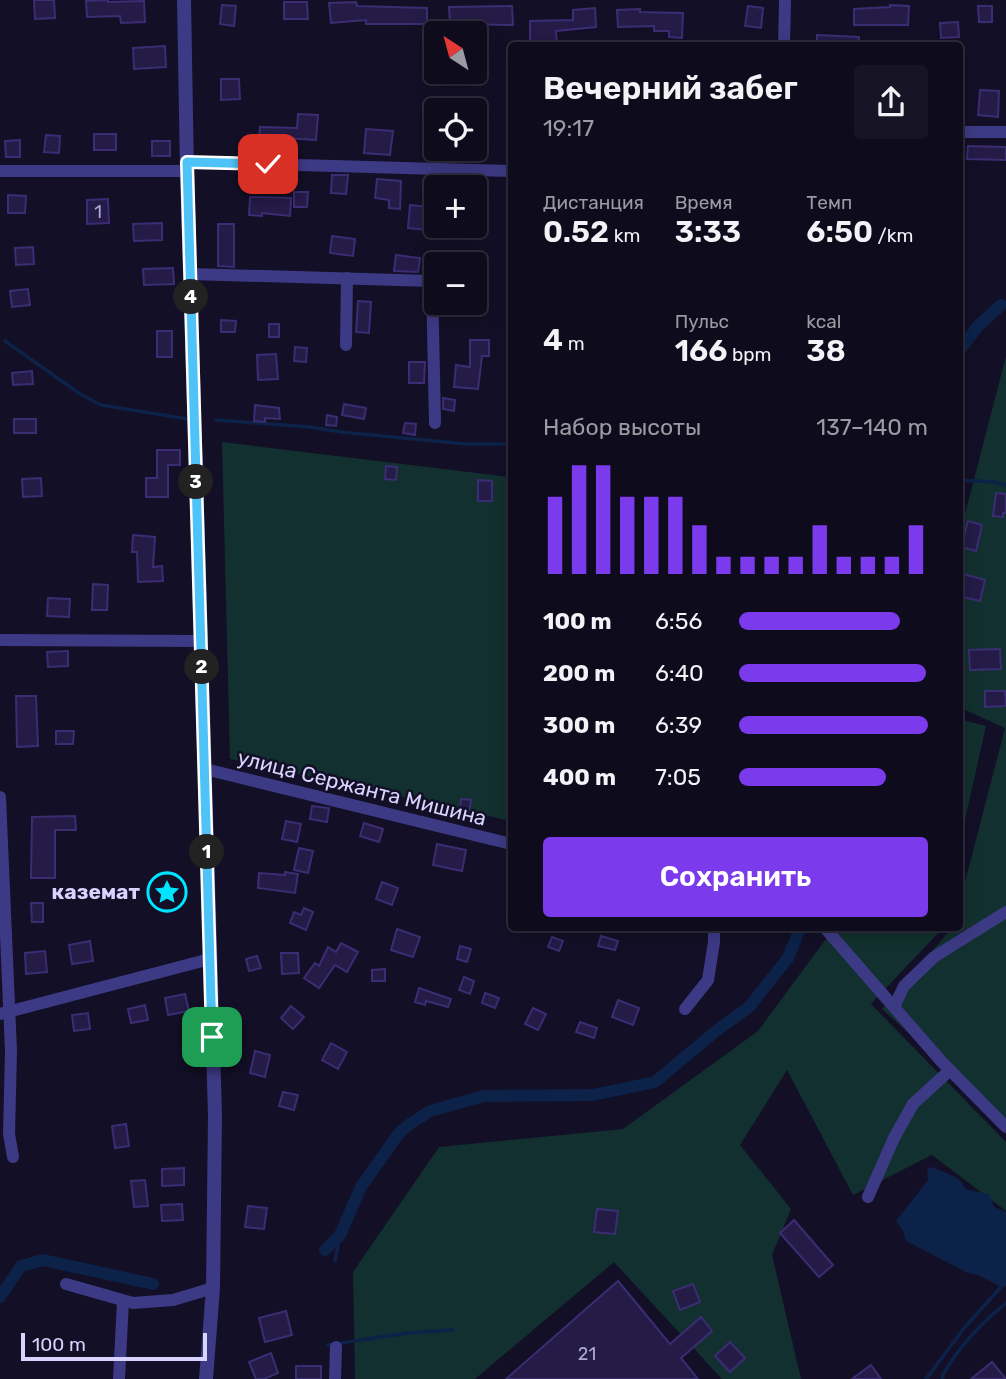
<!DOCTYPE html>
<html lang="ru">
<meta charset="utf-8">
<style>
body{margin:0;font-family:Rubik,sans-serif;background:#171425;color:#f1f3f6;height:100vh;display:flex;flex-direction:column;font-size:26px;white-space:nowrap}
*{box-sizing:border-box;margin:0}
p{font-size:23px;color:#9b9ba3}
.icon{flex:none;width:38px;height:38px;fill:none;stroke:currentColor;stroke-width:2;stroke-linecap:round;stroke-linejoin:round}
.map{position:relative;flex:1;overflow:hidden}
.details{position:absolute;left:508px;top:42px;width:455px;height:889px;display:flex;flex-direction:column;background:#0e0b1c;border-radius:7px;box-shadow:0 4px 18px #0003,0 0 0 2px #2e2b3b}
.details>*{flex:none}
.needle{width:46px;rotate:324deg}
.controls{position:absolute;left:424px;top:21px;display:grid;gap:14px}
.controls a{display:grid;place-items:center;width:63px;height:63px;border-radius:7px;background:#0e0b1c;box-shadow:0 4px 18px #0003,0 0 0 2px #2e2b3b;font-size:35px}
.scale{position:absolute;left:21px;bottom:18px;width:186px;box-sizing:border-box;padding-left:7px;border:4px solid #d9d4ff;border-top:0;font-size:19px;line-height:24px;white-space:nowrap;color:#d9d4ff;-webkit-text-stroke:5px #130f26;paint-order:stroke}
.pin{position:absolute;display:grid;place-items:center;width:60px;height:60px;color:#fff;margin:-30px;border-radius:14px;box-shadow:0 4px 10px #0006}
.km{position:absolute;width:35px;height:35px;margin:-18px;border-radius:50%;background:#222;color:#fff;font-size:19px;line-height:35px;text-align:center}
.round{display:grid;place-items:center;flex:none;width:74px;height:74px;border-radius:7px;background:#171425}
.summary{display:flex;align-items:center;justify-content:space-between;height:119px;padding:0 35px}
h1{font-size:32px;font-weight:600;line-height:52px}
.figures{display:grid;grid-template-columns:repeat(3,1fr);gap:10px;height:119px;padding:7px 35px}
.figures div{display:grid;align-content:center}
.figures b{font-size:30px;font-weight:600}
.figures small{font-size:19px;font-weight:400}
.figures p{font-size:19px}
.chart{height:196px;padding:14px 35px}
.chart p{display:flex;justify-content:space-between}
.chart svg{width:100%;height:126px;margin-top:7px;stroke:#7c3aed;stroke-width:6}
.button{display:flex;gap:14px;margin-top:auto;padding:14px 35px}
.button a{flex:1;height:80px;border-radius:7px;background:#7c3aed;color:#fff;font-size:28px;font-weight:600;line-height:80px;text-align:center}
ul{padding:0 35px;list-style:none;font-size:23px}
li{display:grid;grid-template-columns:112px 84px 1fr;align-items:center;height:52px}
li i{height:18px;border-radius:9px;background:#7c3aed}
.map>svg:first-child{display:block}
.green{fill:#12302f}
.water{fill:#0c2248}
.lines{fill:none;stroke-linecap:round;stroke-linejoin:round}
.stream{stroke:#0c2248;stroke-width:3.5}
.canal{stroke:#0c2248;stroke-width:12}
.building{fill:#241b47;stroke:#3b2d73;stroke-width:2}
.minor{stroke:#3d3a85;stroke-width:12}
.tertiary{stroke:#3d3a85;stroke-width:14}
.route-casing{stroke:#fff;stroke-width:14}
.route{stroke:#4fc3f7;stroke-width:9}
.labels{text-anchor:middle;stroke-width:5;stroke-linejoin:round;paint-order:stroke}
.number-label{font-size:18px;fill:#aca6d1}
.street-label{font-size:21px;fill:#d9d4ff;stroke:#130f26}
.poi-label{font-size:21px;font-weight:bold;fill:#d9d4ff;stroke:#130f26;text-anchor:end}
</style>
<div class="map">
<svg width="1006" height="1379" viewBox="0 0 1006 1379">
<rect width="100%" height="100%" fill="#130f26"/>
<g class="green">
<polygon points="1006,356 1006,1120 882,1009 952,928 959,928 959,905 1005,728 959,707 959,537"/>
<polygon points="222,442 511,477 511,821 230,759"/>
<polygon points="959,719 986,726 959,847"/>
<polygon points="834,928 941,928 940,931 871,1004 1006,1142 1006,1211 932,1155 853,1195 787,1070 740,1145 791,1209 772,1255 801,1379 722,1379 614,1262 475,1379 355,1379 353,1272 439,1147 623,1129 758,1031"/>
</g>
<path class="water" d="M933,1167C944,1173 962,1176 965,1189L989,1194L994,1207L1006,1212V1286L1001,1287L978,1275L968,1273L906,1241L903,1231L896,1221L928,1180L927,1169Z"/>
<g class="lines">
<g class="stream">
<polyline points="5,341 80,394 101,405 188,419"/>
<polyline points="216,420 310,427 341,432 466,444 511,444"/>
<polyline points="959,480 995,482 1006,485"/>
<polyline points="335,1261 340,1235"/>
<polyline points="328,1345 407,1333 453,1330"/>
<polyline points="926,1379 965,1327 1001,1287"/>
<path d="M943,1379L942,1376C957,1349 982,1322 1006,1303"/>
</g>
<g class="canal">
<polyline points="959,351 978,326 1001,305"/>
<polyline points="325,1250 340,1235 361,1187 399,1133 410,1124 430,1111 484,1096 593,1095 655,1082 716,1031 749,1007 788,958 799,931"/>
<polyline points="0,1297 21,1266 43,1260 153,1284"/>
</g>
</g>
<g class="building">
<polygon points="34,0 54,0 55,18 35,19"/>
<polygon points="108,0 108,2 144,1 145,22 121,23 120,16 87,17 86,1"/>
<polygon points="284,2 307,2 308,19 284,19"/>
<polygon points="356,2 357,6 427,8 427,24 366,24 366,20 331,23 329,3"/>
<polygon points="222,5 236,6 234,26 220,24"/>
<polygon points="890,5 909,6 908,25 854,25 854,9 890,7"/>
<polygon points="512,6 513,25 450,24 449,7"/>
<polygon points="748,6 763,8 761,28 745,26"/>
<polygon points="978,6 992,6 992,22 979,22"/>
<polygon points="595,8 596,27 556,31 557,44 530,46 530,21 573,20 573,10"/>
<polygon points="640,9 640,12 683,13 682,38 669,37 669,31 654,31 654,26 618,27 617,10"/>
<polygon points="958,22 959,37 941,38 940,23"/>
<polygon points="817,35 859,37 859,46 817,46"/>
<polygon points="165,46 166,67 134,69 133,48"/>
<polygon points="221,79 239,79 240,99 221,100"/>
<polygon points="980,90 999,91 998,117 978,115"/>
<polygon points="298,114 318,115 316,140 282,138 282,144 259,143 260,127 297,128"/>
<polygon points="366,129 393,131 390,155 364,153"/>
<rect x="94" y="134" width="22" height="16"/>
<polygon points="46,135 60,136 59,153 44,152"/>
<polygon points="20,140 20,157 6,157 5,141"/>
<rect x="152" y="141" width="18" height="15"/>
<polygon points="968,146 1006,147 1006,160 967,159"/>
<polygon points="332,175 348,175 346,194 331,193"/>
<polygon points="377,179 401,181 400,209 389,208 389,200 375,198"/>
<polygon points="294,192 308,192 307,207 294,207"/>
<polygon points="8,195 26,196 25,213 8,213"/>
<polygon points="250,197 291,198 290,216 262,213 262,216 249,215"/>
<polygon points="108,199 109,223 87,224 87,200"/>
<polygon points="410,205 429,207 427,230 408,228"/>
<polygon points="162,223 162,240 134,241 133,224"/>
<polygon points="218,224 234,224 234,267 218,266"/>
<polygon points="332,236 355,239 353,256 330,253"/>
<polygon points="33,247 34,264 16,265 15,248"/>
<polygon points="396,255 420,258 418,272 394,271"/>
<polygon points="173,268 174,284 144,285 143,269"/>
<polygon points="28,289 30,305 12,307 10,291"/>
<polygon points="358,301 371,302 369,333 356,332"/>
<polygon points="221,320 236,321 235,332 221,332"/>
<rect x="269" y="324" width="10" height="13"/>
<rect x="157" y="331" width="15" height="26"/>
<polygon points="470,340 489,340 489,356 482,356 478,389 454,387 456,365 470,367"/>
<polygon points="295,347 307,348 306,362 294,361"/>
<polygon points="276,354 278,379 258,380 257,355"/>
<polygon points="409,362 425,362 424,383 409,383"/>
<polygon points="32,371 33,384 13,385 12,373"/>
<polygon points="443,398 455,400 454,411 443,409"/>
<polygon points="344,404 366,408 364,419 342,415"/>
<polygon points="255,405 279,408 280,419 265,418 265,422 254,421"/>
<polygon points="327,415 337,417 336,426 326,425"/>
<rect x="14" y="419" width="22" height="14"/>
<polygon points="405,423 416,424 415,435 403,433"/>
<polygon points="157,450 180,450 180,465 168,465 168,497 146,497 146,478 157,478"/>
<polygon points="386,466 397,467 396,480 385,479"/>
<polygon points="41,478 42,496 23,497 22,479"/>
<polygon points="478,480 492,481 492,501 478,501"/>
<polygon points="996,493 1006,494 1006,513 1003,513 1003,517 993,516"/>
<polygon points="968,521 982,525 976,551 961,547"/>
<polygon points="133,535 155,537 153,567 162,566 163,581 138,582 137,552 132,552"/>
<polygon points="963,574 985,580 980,601 959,596"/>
<polygon points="93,584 108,585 107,610 92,610"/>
<polygon points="48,598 70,599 69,617 47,616"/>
<polygon points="1000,649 1001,669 970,670 969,650"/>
<polygon points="68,651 68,666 48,667 47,652"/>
<polygon points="985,691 1005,691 1006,706 985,707"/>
<polygon points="16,696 36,696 38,746 17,747"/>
<polygon points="56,731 74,731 73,744 56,744"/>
<polygon points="461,799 471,800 469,814 460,812"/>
<polygon points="312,806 329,808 327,822 310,819"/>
<polygon points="75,816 76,830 55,830 55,878 31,878 32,817"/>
<polygon points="286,821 301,824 297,842 282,839"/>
<polygon points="364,823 383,829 379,842 360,836"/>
<polygon points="437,844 466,850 462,871 433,865"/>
<polygon points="299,848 313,851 308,873 294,870"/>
<polygon points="285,872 298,874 295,893 258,888 259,873 285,875"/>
<polygon points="382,882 398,888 392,905 376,899"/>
<polygon points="31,903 43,903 43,922 32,922"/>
<polygon points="304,908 313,912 306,930 290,923 294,912 301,915"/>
<polygon points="397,929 420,937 413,957 391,950"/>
<polygon points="601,936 618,941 615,950 598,946"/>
<polygon points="552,937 563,941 559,951 548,947"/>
<polygon points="90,941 93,961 72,964 69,945"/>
<polygon points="341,943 358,952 347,972 335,965 319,988 304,978 315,963 319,966 328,947 336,952"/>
<polygon points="460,946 471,949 467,962 457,959"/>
<polygon points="45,951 47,972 26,974 25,953"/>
<polygon points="281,953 298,953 299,973 282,974"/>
<polygon points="257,956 261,968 249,971 246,959"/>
<polygon points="385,969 385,981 372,981 372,970"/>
<polygon points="464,977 474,981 470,994 459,990"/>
<polygon points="419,988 451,999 448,1007 426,1001 425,1005 415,1002"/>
<polygon points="485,993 499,998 495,1008 482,1003"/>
<polygon points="185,994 189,1011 168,1015 165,998"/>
<polygon points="618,1000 639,1008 633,1025 612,1017"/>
<polygon points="145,1005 148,1020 131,1023 128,1009"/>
<polygon points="291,1006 304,1017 293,1029 281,1018"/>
<polygon points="533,1008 546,1014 538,1030 525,1024"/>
<polygon points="88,1013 90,1029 74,1031 72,1015"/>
<polygon points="580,1022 597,1028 594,1038 576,1032"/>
<polygon points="331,1043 347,1052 338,1069 322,1060"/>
<polygon points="255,1051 270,1055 265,1077 250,1073"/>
<polygon points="283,1092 298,1095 294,1110 279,1106"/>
<polygon points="126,1124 129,1146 115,1148 112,1126"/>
<polygon points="184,1168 184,1185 162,1186 162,1169"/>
<polygon points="145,1180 148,1206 134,1207 131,1181"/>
<polygon points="182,1204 183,1220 162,1221 161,1205"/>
<polygon points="248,1206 267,1208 264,1229 245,1227"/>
<polygon points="597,1209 618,1211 615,1234 594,1232"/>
<polygon points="794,1220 833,1265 819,1277 780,1233"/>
<polygon points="618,1281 670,1344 701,1317 712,1331 681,1358 698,1379 506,1379"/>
<polygon points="693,1284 700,1302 680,1310 673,1291"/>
<polygon points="286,1311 292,1335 265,1342 259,1318"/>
<polygon points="730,1342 745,1358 730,1372 715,1356"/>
<polygon points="271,1353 278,1373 264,1379 256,1379 249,1362"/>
<polygon points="992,1362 1006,1379 971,1379"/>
<polygon points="871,1365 881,1379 852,1379"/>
<rect x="296" y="1366" width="25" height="13"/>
</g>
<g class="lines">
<g class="minor">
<polyline points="784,46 785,0"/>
<polyline points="959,132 1006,132"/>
<polyline points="187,162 511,171"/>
<polyline points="0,171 187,171"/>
<polyline points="190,274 432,281 435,423"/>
<polyline points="346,345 347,278"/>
<polyline points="0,640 201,641"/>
<polyline points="205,769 511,844"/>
<polyline points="0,797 11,1051 9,1134 13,1157"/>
<polyline points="825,928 941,1061 1006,1127"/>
<polyline points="894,1007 904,986 934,957 1006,912"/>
<polyline points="685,1009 708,980 714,942 714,928"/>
<polyline points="0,1014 210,959"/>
<polyline points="868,1197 894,1138 913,1104 950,1070"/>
<polyline points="66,1284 133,1303 173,1300 213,1288"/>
<polyline points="119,1379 123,1301"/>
<polyline points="335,1379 336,1347"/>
</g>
<polyline class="tertiary" points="184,0 187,171 215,1115 213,1288 206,1379"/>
</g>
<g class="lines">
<g class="route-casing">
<polyline id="route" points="212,1037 187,162 268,164"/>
</g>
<use href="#route" class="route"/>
</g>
<defs>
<g id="sight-ring" transform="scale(2.0125)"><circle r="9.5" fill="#130f26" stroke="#00e5ff" stroke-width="1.5"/><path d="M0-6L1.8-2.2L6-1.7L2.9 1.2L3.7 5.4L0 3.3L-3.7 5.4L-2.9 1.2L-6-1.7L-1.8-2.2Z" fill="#00e5ff"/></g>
</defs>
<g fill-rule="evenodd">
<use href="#sight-ring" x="167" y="892"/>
</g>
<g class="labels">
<g class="number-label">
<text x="98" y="218">1</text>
<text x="587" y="1360">21</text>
</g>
<g class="street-label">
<text transform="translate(362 788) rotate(14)" y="7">улица Сержанта Мишина</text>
</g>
<g class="poi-label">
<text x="140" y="899">каземат</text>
</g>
</g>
</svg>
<div class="controls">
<a><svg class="needle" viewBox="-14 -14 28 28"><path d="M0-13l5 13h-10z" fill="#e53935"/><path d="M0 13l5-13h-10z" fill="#9b9ba3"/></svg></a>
<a><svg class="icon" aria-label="locate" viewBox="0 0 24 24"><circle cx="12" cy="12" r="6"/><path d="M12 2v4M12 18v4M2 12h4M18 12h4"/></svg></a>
<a>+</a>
<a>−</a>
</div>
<div class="scale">100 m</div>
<div class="pin" style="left:212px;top:1037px;background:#1e9e55"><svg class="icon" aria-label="arrive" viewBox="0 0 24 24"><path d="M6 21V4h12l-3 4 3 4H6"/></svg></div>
<div class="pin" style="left:268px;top:164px;background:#d93025"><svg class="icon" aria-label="check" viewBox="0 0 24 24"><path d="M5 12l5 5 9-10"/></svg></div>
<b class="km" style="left:207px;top:852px">1</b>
<b class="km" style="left:202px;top:667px">2</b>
<b class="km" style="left:196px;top:482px">3</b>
<b class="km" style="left:191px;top:297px">4</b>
<section class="details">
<div class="summary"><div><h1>Вечерний забег</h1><p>19:17</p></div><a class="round"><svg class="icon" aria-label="share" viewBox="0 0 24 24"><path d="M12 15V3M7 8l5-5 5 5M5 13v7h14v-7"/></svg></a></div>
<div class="figures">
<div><p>Дистанция</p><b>0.52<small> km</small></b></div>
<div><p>Время</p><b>3:33</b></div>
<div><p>Темп</p><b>6:50<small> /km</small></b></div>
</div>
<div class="figures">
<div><b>4<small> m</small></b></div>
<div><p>Пульс</p><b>166<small> bpm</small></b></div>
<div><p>kcal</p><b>38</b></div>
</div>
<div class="chart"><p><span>Набор высоты</span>137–140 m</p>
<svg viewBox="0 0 160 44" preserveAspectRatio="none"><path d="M5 44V17M15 44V6M25 44V6M35 44V17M45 44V17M55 44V17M65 44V27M75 44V38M85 44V38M95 44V38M105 44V38M115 44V27M125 44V38M135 44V38M145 44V38M155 44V27"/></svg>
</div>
<ul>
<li><b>100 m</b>6:56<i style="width:85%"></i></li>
<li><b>200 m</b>6:40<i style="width:99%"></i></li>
<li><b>300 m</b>6:39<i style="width:100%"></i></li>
<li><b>400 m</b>7:05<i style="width:78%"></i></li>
</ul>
<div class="button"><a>Сохранить</a></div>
</section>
</div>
